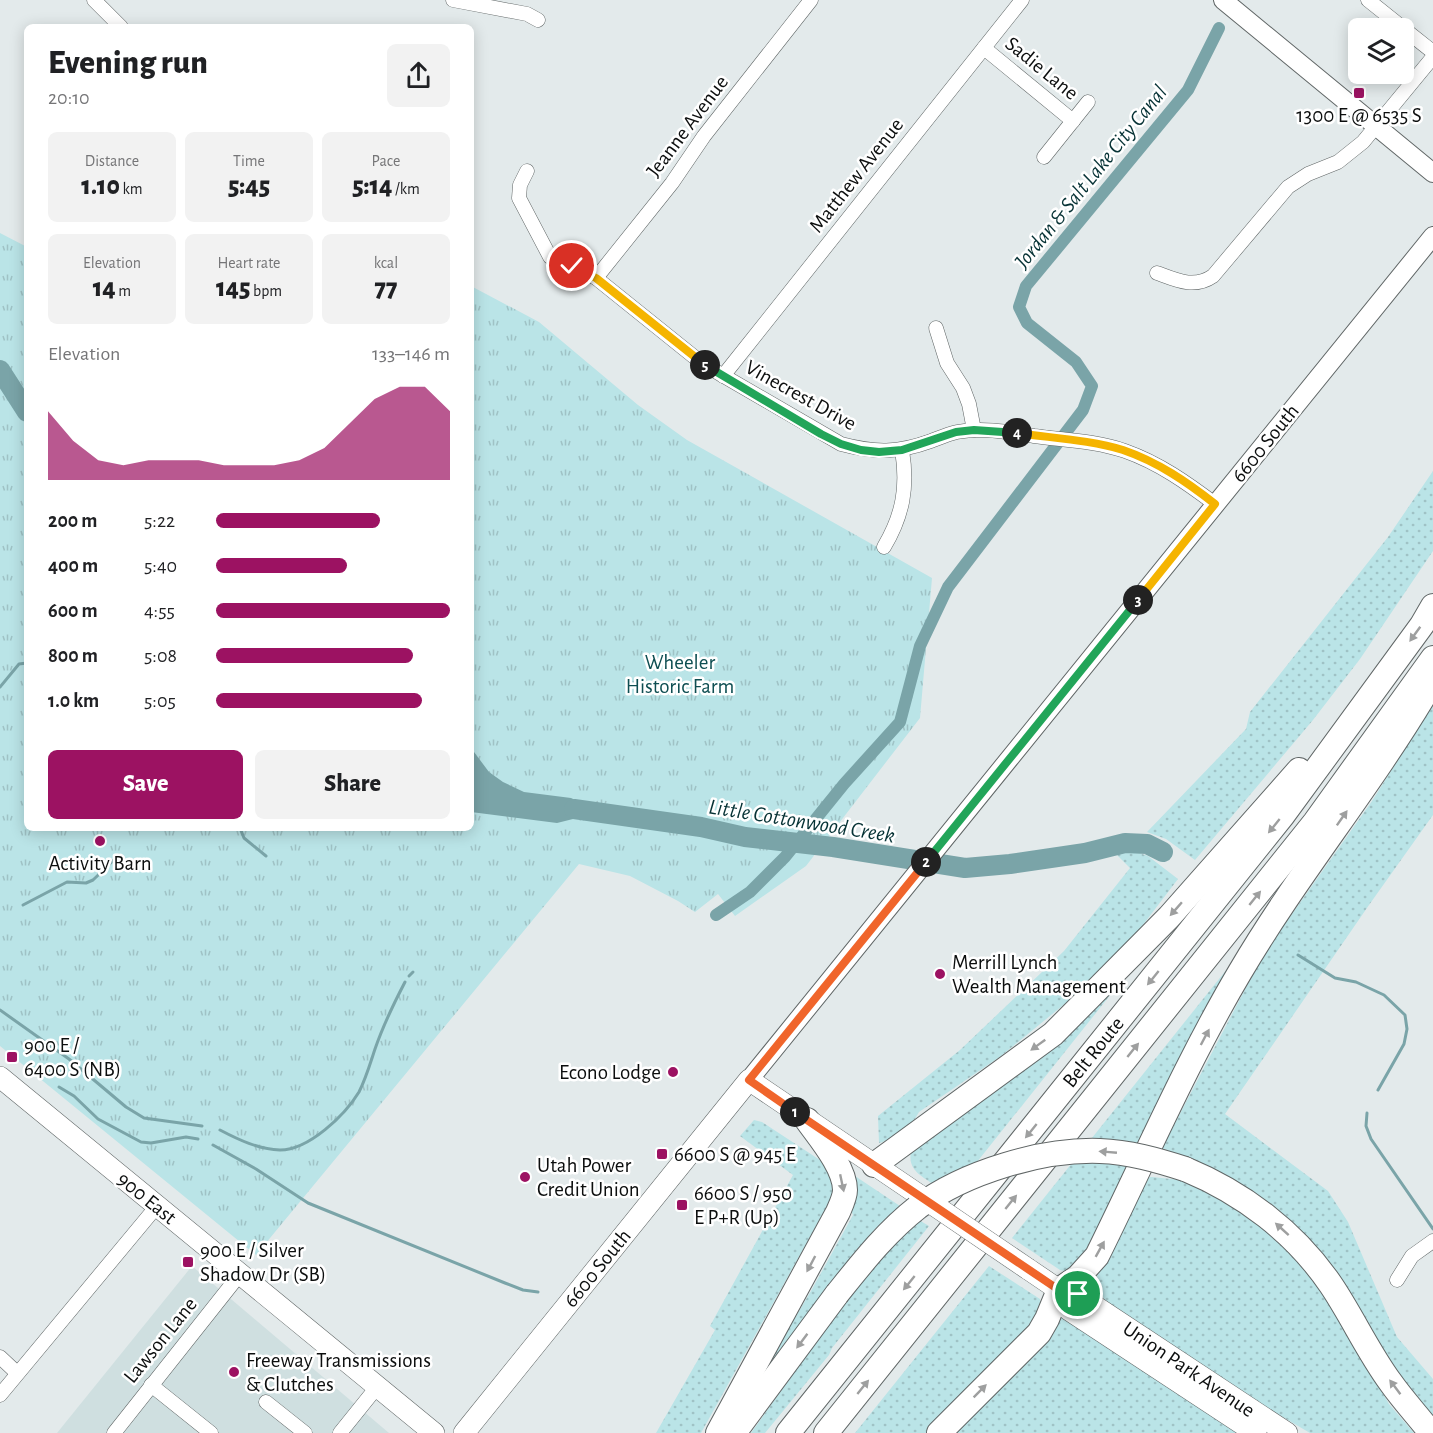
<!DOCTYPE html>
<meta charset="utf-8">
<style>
body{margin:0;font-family:"Alegreya Sans",sans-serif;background:#f2f2f2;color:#202124;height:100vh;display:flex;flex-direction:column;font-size:22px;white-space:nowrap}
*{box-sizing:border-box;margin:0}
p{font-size:20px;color:#757577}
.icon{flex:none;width:33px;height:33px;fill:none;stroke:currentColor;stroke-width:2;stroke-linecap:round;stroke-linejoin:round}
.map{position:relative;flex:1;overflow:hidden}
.side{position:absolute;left:24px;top:24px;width:450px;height:807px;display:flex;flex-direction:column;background:#fff;border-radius:9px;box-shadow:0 3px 15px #0003}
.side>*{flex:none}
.tools{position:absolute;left:1348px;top:18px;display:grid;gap:12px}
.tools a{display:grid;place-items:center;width:66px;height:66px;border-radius:9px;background:#fff;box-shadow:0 3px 15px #0003;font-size:30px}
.pin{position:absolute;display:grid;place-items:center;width:51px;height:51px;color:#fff;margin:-26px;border:3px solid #fff;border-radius:50%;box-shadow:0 2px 6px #0007}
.km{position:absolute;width:30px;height:30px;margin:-15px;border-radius:50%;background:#222;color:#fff;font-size:16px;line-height:30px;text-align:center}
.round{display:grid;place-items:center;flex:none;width:63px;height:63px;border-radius:9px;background:#f2f2f2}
.head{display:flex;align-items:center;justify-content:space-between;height:102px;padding:0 24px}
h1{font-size:33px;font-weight:800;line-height:45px}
.stats{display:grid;grid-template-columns:repeat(3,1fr);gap:9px;height:102px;padding:6px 24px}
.stats div{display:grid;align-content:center;border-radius:9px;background:#f2f2f2;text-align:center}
.stats b{font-size:26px;font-weight:800}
.stats small{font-size:16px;font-weight:400}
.stats p{font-size:16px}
.chart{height:168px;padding:12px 24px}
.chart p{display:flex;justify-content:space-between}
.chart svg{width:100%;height:108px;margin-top:6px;fill:#9c1262;opacity:.7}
.action{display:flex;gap:12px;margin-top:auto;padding:12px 24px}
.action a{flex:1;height:69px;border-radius:9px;background:#9c1262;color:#fff;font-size:24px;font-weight:800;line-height:69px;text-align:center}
.action a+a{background:#f2f2f2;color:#202124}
ul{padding:0 24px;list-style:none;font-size:20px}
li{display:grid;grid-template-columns:96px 72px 1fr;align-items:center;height:45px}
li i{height:15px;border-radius:8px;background:#9c1262}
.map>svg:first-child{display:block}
.built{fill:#cfdfe0}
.grass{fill:url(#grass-dots)}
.park{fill:url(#park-tufts)}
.water{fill:#7aa4a8}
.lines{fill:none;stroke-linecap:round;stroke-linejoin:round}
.stream{stroke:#7aa4a8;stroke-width:3}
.canal{stroke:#7aa4a8;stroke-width:12}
.river{stroke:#7aa4a8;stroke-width:20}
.street-casing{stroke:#606666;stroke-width:15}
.secondary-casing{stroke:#606666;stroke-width:20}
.primary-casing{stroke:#606666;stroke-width:22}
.highway-casing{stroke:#606666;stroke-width:26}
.street{stroke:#fff;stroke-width:14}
.secondary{stroke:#fff;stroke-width:18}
.primary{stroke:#fff;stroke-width:21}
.highway{stroke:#fff;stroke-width:24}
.primary-bridge-casing{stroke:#606666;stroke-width:22;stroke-linecap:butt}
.highway-bridge-casing{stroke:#606666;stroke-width:26;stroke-linecap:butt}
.primary-bridge{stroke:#fff;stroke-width:21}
.highway-bridge{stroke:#fff;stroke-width:24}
.oneway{fill:#9e9f9f}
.split-1-casing{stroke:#fff;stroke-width:12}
.split-2-casing{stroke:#fff;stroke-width:12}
.split-3-casing{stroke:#fff;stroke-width:12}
.split-4-casing{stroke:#fff;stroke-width:12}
.split-5-casing{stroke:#fff;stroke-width:12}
.split-6-casing{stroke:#fff;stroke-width:12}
.split-1{stroke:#f0652b;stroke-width:8}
.split-2{stroke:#f0652b;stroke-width:8}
.split-3{stroke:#22a559;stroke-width:8}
.split-4{stroke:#f5b400;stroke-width:8}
.split-5{stroke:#22a559;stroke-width:8}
.split-6{stroke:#f5b400;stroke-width:8}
.poi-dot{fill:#9c1262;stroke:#fff;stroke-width:2}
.labels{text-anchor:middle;stroke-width:5;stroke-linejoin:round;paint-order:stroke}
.street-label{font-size:21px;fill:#0c0e0e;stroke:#fff}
.poi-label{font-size:21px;fill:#0c0e0e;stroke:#fff;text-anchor:start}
.park-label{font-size:21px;fill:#0e4e52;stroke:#fff}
.water-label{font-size:22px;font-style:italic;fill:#063235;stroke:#fff}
</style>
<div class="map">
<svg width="1433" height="1433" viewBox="0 0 1433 1433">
<defs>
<pattern id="grass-dots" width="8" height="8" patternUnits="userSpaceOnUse" patternTransform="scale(1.5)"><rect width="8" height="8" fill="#bae4e7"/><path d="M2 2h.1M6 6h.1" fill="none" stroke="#9fc2c5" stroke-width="1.8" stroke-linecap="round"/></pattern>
<pattern id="park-tufts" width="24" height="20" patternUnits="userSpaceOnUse" patternTransform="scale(1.5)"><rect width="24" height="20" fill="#bae4e7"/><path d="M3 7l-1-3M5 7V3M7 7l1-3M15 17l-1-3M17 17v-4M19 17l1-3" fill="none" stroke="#9fc2c5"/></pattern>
</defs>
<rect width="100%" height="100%" fill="#e3eaeb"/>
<polygon class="built" points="192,1266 389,1433 57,1433"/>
<g class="grass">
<polygon points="1433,471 1433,551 1360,659 1313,720 1195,860 1166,839 1147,832 1246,729 1250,712 1388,537"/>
<path d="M1433,704V815L1369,905L1225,1114L1328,1191L1348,1222L1397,1337L1433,1379V1425L1428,1421C1407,1387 1386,1354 1365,1320C1343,1287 1323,1253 1295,1225C1259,1188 1209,1167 1162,1148L1263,955L1372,801Z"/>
<path d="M1131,850L1148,856L1178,879L1136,934L1078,993L1001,1056L919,1112C912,1126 894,1139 879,1143L878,1116L960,1050L1064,951L1130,868L1115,853Z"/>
<polygon points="1251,939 1089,1255 1069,1272 1060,1270 1012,1238"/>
<path d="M1135,964L977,1162L933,1184C918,1174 906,1168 912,1147Z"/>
<polygon points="754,1120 762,1122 823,1162 834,1175 834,1201 826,1208 701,1433 656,1433 715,1330 710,1326 793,1175 740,1136"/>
<polygon points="852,1174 900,1206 876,1228 852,1255 738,1413 811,1291 853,1215 849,1206"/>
<polygon points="1152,1177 1181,1180 1213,1194 1250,1216 1302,1264 1333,1307 1389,1404 1414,1433 1310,1433 1249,1397 1105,1300 1098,1290 1097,1274 1140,1178"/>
<polygon points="919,1220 929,1226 832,1348 829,1355 765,1433 751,1433 860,1280"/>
<polygon points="989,1266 1040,1299 1041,1311 1029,1335 926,1433 855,1433"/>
<polygon points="1058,1314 1243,1433 953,1433 1054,1333"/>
</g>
<polygon class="park" points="0,233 27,247 27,828 471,828 471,286 539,322 638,405 687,440 932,578 920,718 806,866 735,916 718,894 695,912 678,901 630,876 579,864 256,1255 0,1046"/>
<polygon class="water" points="471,748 489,772 503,782 524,792 571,798 601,812 557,823 471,812"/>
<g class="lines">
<g class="stream">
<polyline points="0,687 19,664 27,663"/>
<polyline points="240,828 244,838 266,856"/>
<polyline points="23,905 67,882 86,883 93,880 119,855"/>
<polyline points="1298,955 1335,978 1356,982 1384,995 1405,1015 1407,1029 1404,1044 1378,1090"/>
<polyline points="409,976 413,972"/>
<polyline points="0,1010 69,1059 126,1107 144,1118 202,1126"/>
<polyline points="59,1087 74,1096 98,1119 141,1142 151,1143 186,1137 198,1139"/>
<polyline points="1367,1113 1366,1126 1371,1139 1433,1229"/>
<path d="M220,1130C239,1140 258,1149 280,1150C309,1150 345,1115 359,1092C366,1078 370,1064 375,1049C383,1026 394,1003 405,982"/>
<polyline points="213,1145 256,1169 308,1203 505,1283 523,1290 538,1292"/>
</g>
<polyline class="canal" points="716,915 750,892 785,857 844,784 900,722 920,646 948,587 1083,410 1092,386 1076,362 1027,323 1019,307 1026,286 1188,90 1219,28"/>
<g class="river">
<polyline points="0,370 27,412"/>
<polyline points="574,809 701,827 745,837 833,847 965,868 1010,864 1085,853 1125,843 1147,844 1163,852"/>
</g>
<g class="street-casing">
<g id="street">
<polyline points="94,0 121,27"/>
<polyline points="453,0 527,14 538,20"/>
<polyline points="1368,0 1403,28"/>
<polyline points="1404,29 1433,52"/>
<polyline points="984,48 1073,121"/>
<polyline points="1044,157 1088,102"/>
<path d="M527,171L520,185L519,198L550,257L596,278L703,364L841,444C875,453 898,453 931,441C939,438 948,434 957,432C982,427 1009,432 1034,436C1064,440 1097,441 1125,451C1159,463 1187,483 1215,504"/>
<path d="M1157,273C1176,280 1194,289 1213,276L1288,187L1308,174L1338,162L1363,142L1433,57"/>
<polyline points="596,278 672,183 704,136 811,0"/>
<polyline points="936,328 947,363 963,388 969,404 974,430"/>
<polyline points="723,376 1022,0"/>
<path d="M884,547C903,515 908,487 902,450"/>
<polyline points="1397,1280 1412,1256 1433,1241"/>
<polyline points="0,1357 17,1373"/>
<polyline points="151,1385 211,1433"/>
<polyline points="0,1395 157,1206"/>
<polyline points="266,1402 305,1433"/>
<polyline points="114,1433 240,1274"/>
<polyline points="340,1433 377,1387"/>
</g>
</g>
<g class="secondary-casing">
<g id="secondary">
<polyline points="1223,0 1433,173"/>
<polyline points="749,1080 1433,236"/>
</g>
</g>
<g class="primary-casing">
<g id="primary">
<polyline points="0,1077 434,1433"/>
<polyline points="1028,1269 1059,1290 1078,1295 1287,1433"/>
<polyline points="1059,1290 1069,1310 1256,1433"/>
<polyline points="464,1433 749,1080 919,1195"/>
</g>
</g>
<g class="highway-casing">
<g id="highway">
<polyline points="874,1165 1053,1034 1169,917 1299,770"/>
<path d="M1185,1169C1243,1193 1295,1232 1331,1285C1352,1316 1368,1352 1391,1383C1403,1400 1418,1416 1431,1433"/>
<path d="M718,1433L838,1212C841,1205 845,1197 845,1190C845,1167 819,1137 807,1120"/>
<polyline points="734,1433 837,1294"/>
<polyline points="788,1433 1283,815 1422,625 1433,606"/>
<polyline points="826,1433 1315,822 1433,658"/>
<path d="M939,1433L1039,1333L1047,1319L1059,1290L1078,1277L1097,1256C1144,1161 1186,1063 1240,972C1297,875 1370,787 1428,689"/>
</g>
</g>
<use href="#street" class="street"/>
<use href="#secondary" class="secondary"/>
<use href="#primary" class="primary"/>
<use href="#highway" class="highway"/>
<g class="primary-bridge-casing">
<polyline id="primary-bridge" points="919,1195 1028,1269"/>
</g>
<g class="highway-bridge-casing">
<path id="highway-bridge" d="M837,1294C862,1263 886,1232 918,1207C965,1172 1042,1149 1100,1151C1129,1152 1157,1160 1185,1169"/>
</g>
<use href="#primary-bridge" class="primary-bridge"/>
<use href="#highway-bridge" class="highway-bridge"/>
</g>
<defs><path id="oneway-solid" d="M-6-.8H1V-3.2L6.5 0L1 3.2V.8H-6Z" transform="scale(1.5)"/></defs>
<g class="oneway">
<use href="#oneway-solid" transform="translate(1415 634) rotate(126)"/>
<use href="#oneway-solid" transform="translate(1342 818) rotate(-55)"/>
<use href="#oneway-solid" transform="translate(1274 826) rotate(129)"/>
<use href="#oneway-solid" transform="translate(1255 898) rotate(-51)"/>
<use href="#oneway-solid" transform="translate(1176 909) rotate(131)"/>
<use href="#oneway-solid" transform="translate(1153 978) rotate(129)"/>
<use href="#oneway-solid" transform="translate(1205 1037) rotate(-62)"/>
<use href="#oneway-solid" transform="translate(1038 1045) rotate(144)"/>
<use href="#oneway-solid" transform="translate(1133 1050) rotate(-51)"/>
<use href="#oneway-solid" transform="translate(1031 1131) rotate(129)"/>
<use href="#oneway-solid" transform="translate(1108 1152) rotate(-175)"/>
<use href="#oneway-solid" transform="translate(842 1183) rotate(78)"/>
<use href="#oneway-solid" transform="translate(1011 1202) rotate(-51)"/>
<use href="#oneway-solid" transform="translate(1282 1229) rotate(-138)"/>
<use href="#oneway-solid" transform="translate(1100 1249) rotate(-61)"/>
<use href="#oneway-solid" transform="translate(811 1264) rotate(118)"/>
<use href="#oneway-solid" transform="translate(909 1283) rotate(129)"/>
<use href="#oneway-solid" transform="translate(802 1341) rotate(127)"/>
<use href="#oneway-solid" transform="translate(863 1387) rotate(-51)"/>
<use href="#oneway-solid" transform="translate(1395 1387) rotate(-127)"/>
<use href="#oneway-solid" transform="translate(980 1391) rotate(-45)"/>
</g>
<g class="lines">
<g class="split-1-casing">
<polyline id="split-1" points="795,1112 1059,1290 1078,1294"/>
</g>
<g class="split-2-casing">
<polyline id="split-2" points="795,1112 749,1080 926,862"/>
</g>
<g class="split-3-casing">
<polyline id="split-3" points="926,862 1138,600"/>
</g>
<g class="split-4-casing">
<path id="split-4" d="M1017,433C1051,438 1091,440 1123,450C1158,462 1187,482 1215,504L1138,600"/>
</g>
<g class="split-5-casing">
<polyline id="split-5" points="705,365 821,434 841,444 861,450 879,452 902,450 956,432 974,430 1017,433"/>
</g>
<g class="split-6-casing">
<polyline id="split-6" points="572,266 596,278 705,365"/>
</g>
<use href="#split-1" class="split-1"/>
<use href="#split-2" class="split-2"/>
<use href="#split-3" class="split-3"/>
<use href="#split-4" class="split-4"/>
<use href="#split-5" class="split-5"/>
<use href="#split-6" class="split-6"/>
</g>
<g class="poi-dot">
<rect x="1353" y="87" width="12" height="12" rx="3"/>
<circle cx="100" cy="841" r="6"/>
<circle cx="940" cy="974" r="6"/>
<rect x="6" y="1051" width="12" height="12" rx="3"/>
<circle cx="673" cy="1072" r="6"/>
<rect x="656" y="1148" width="12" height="12" rx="3"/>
<circle cx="525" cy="1177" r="6"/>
<rect x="676" y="1199" width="12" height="12" rx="3"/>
<rect x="182" y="1256" width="12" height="12" rx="3"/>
<circle cx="234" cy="1372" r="6"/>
</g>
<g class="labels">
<g class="street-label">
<text transform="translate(1042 68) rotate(39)" y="7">Sadie Lane</text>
<text transform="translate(687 126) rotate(-53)" y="7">Jeanne Avenue</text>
<text transform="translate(856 175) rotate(-52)" y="7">Matthew Avenue</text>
<text transform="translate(801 395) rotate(29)" y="7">Vinecrest Drive</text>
<text transform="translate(1265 443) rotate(-51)" y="7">6600 South</text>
<text transform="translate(1093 1052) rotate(-51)" y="7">Belt Route</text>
<text transform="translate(147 1198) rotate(39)" y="7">900 East</text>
<text transform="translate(597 1268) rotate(-51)" y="7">6600 South</text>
<text transform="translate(160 1340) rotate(-51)" y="7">Lawson Lane</text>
<text transform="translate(1189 1369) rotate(34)" y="7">Union Park Avenue</text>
</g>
<g class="poi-label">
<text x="1359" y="122" text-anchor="middle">1300 E @ 6535 S</text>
<text x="100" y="870" text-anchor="middle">Activity Barn</text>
<text x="952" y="969">Merrill Lynch<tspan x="952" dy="24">Wealth Management</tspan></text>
<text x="24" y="1052">900 E /<tspan x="24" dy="24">6400 S (NB)</tspan></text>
<text x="661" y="1079" text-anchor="end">Econo Lodge</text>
<text x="674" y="1161">6600 S @ 945 E</text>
<text x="537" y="1172">Utah Power<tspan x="537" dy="24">Credit Union</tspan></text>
<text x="694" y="1200">6600 S / 950<tspan x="694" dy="24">E P+R (Up)</tspan></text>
<text x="200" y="1257">900 E / Silver<tspan x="200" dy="24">Shadow Dr (SB)</tspan></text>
<text x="246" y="1367">Freeway Transmissions<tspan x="246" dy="24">&amp; Clutches</tspan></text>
</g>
<g class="park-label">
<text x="680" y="669">Wheeler<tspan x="680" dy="24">Historic Farm</tspan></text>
</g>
<g class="water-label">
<text transform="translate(1090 176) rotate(-51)" y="8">Jordan &amp; Salt Lake City Canal</text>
<text transform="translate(802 820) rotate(9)" y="8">Little Cottonwood Creek</text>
</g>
</g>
</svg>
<div class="tools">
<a><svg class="icon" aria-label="layers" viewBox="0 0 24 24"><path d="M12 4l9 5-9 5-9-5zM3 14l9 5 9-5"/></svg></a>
</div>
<div class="pin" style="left:1078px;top:1294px;background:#1e9e55"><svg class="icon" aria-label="arrive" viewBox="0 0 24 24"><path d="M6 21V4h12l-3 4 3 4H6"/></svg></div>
<div class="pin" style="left:572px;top:266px;background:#d93025"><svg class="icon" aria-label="check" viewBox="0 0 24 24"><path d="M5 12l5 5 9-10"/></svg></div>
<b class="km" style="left:795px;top:1112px">1</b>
<b class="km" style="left:926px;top:862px">2</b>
<b class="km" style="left:1138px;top:600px">3</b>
<b class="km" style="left:1017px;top:433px">4</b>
<b class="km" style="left:705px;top:365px">5</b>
<section class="side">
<div class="head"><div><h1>Evening run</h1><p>20:10</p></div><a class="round"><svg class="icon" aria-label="share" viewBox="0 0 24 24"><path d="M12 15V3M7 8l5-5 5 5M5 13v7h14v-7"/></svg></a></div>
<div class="stats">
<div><p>Distance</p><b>1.10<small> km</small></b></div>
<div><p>Time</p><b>5:45</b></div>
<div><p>Pace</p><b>5:14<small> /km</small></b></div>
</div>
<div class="stats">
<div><p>Elevation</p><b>14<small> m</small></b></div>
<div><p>Heart rate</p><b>145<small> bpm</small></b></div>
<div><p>kcal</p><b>77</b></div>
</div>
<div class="chart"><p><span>Elevation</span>133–146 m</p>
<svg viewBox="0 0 160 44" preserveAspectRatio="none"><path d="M0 44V16L10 28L20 36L30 38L40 36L50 36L60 36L70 38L80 38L90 38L100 36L110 31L120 21L130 11L140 6L150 6L160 16V44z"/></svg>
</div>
<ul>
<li><b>200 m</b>5:22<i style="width:70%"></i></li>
<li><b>400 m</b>5:40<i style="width:56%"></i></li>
<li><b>600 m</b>4:55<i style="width:100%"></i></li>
<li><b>800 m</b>5:08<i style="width:84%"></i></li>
<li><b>1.0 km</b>5:05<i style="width:88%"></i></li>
</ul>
<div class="action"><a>Save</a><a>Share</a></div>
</section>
</div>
